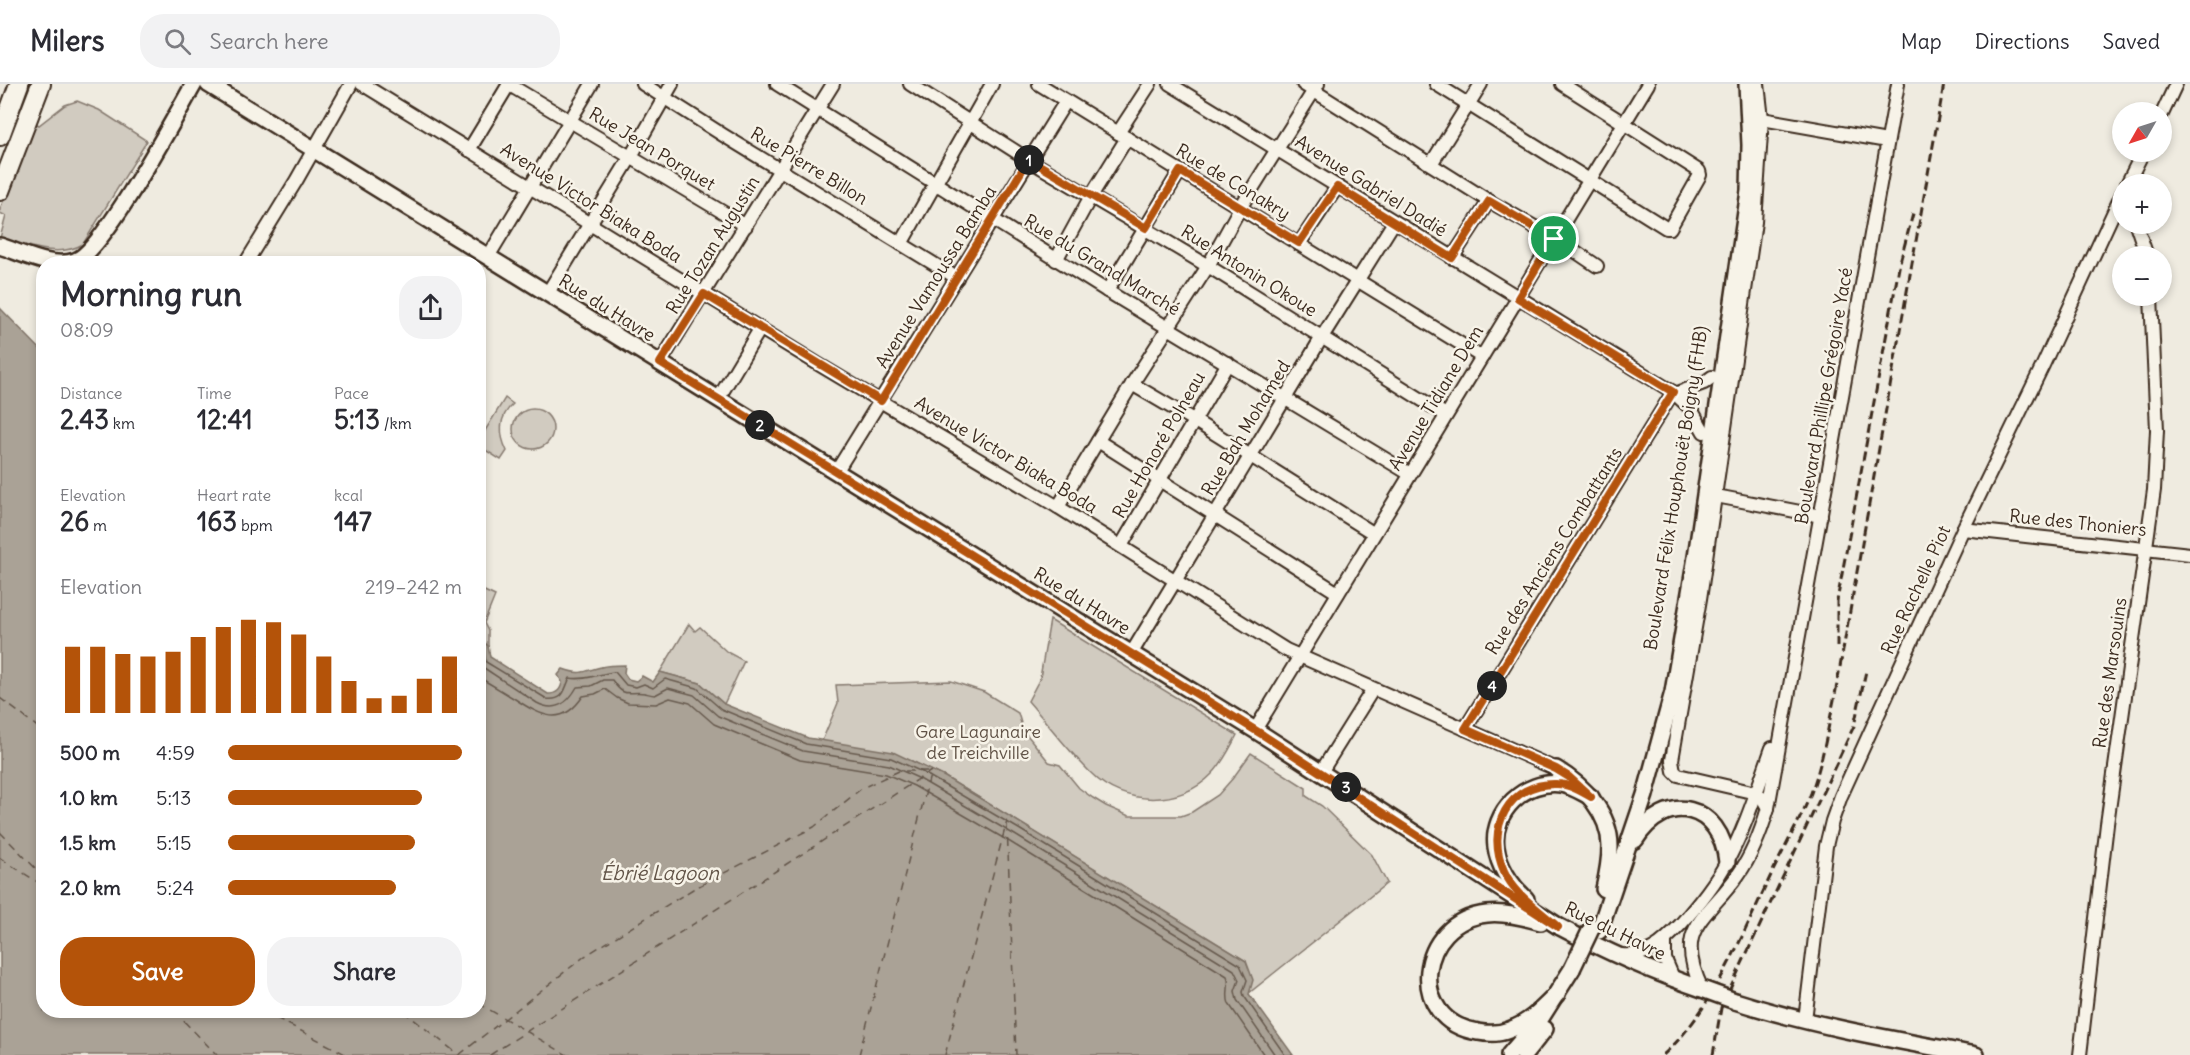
<!DOCTYPE html>
<meta charset="utf-8">
<style>
body{margin:0;font-family:Delius,sans-serif;background:#f2f2f3;color:#2b2b33;height:100vh;display:flex;flex-direction:column;font-size:22px;white-space:nowrap}
*{box-sizing:border-box;margin:0}
p{font-size:20px;color:#7c7c81}
.icon{flex:none;width:33px;height:33px;fill:none;stroke:currentColor;stroke-width:2;stroke-linecap:round;stroke-linejoin:round}
.map{position:relative;flex:1;overflow:hidden}
.sheet{position:absolute;left:36px;top:172px;width:450px;height:762px;display:flex;flex-direction:column;background:#fff;border-radius:24px;box-shadow:0 3px 9px #0003}
.sheet>*{flex:none}
.needle{width:39px;rotate:231deg}
.controls{position:absolute;left:2112px;top:18px;display:grid;gap:12px}
.controls a{display:grid;place-items:center;width:60px;height:60px;border-radius:50%;background:#fff;box-shadow:0 3px 9px #0003;font-size:30px}
.pin{position:absolute;display:grid;place-items:center;width:51px;height:51px;color:#fff;margin:-26px;border:3px solid #fff;border-radius:50%;box-shadow:0 2px 6px #0007}
.km{position:absolute;width:30px;height:30px;margin:-15px;border-radius:50%;background:#222;color:#fff;font-size:16px;line-height:30px;text-align:center}
.round{display:grid;place-items:center;flex:none;width:63px;height:63px;border-radius:24px;background:#f2f2f3}
.headline{display:flex;align-items:center;justify-content:space-between;height:102px;padding:0 24px}
h1{font-size:33px;font-weight:800;line-height:45px}
.metrics{display:grid;grid-template-columns:repeat(3,1fr);gap:9px;height:102px;padding:6px 24px}
.metrics div{display:grid;align-content:center}
.metrics b{font-size:26px;font-weight:800}
.metrics small{font-size:16px;font-weight:400}
.metrics p{font-size:16px}
.chart{height:168px;padding:12px 24px}
.chart p{display:flex;justify-content:space-between}
.chart svg{width:100%;height:108px;margin-top:6px;stroke:#b45309;stroke-width:6}
.cta{display:flex;gap:12px;margin-top:auto;padding:12px 24px}
.cta a{flex:1;height:69px;border-radius:24px;background:#b45309;color:#fff;font-size:24px;font-weight:800;line-height:69px;text-align:center}
.cta a+a{background:#f2f2f3;color:#2b2b33}
ul{padding:0 24px;list-style:none;font-size:20px}
li{display:grid;grid-template-columns:96px 72px 1fr;align-items:center;height:45px}
li i{height:15px;border-radius:8px;background:#b45309}
header{display:flex;align-items:center;gap:36px;box-sizing:border-box;height:84px;padding:0 30px;background:#fff;border-bottom:2px solid #e1e1e2}
header strong{font-size:28px}
nav{display:flex;gap:33px;margin-inline-start:auto;font-size:21px}
.search{width:420px;height:54px;background:#f2f2f3;display:flex;align-items:center;gap:15px;box-sizing:border-box;padding:0 21px;border-radius:24px;color:#7c7c81;font-size:22px}
.map>svg:first-child{display:block}
.green{fill:#d1cbc0;stroke:#867a6f;stroke-width:1.5}
.water{fill:#aaa296;stroke:#7e7266;stroke-width:1.5}
.lines{fill:none;stroke-linecap:round;stroke-linejoin:round}
.shore{stroke:#675a4e;stroke-width:1.5}
.ferry{stroke:#625448;stroke-width:1.5;stroke-dasharray:8 6;stroke-linecap:butt}
.minor-casing{stroke:#3b2a1e;stroke-width:16}
.major-casing{stroke:#3b2a1e;stroke-width:20}
.highway-casing{stroke:#3b2a1e;stroke-width:22}
.minor{stroke:#f7f3e8;stroke-width:12}
.major{stroke:#f7f3e8;stroke-width:15}
.highway{stroke:#f7f3e8;stroke-width:18}
.rail{stroke:#3b2a1e;stroke-width:3;stroke-dasharray:9 4.5;stroke-linecap:butt}
.major-bridge-casing{stroke:#3b2a1e;stroke-width:20;stroke-linecap:butt}
.major-bridge{stroke:#f7f3e8;stroke-width:15}
.route-casing{stroke:#fff;stroke-width:12}
.route{stroke:#b45309;stroke-width:8}
.labels{text-anchor:middle;stroke-width:5;stroke-linejoin:round;paint-order:stroke}
.street-label{font-size:18px;fill:#3b2a1e;stroke:#f7f3e8}
.park-label{font-size:18px;fill:#605246;stroke:#f7f3e8}
.water-label{font-size:20px;font-style:italic;fill:#625448;stroke:#f7f3e8}
</style>
<header>
<strong>Milers</strong>
<div class="search"><svg class="icon" aria-label="search" viewBox="0 0 24 24"><circle cx="10" cy="10" r="6"/><path d="M15 15l6 6"/></svg>Search here</div>
<nav><a>Map</a><a>Directions</a><a>Saved</a></nav>
</header>
<div class="map">
<svg width="2190" height="971" viewBox="0 0 2190 971">
<rect width="100%" height="100%" fill="#efebe0"/>
<filter id="ink" filterUnits="userSpaceOnUse"><feTurbulence type="fractalNoise" baseFrequency=".0167" numOctaves="2"/><feDisplacementMap in="SourceGraphic" scale="12" xChannelSelector="R" yChannelSelector="G"/><feConvolveMatrix kernelMatrix="1 2 1 2 8 2 1 2 1" color-interpolation-filters="sRGB"/></filter>
<g filter="url(#ink)">
<g class="green">
<path d="M77,17L99,26L147,57L83,160C58,175 26,161 0,154L6,132L0,129V125L35,39L39,41L65,21Z"/>
<path d="M505,314L513,320C498,333 499,351 507,367L501,376L479,362L478,358Z"/>
<circle cx="533" cy="345" r="20"/>
<polygon points="478,504 495,512 484,539 488,547 488,562 479,554"/>
<path d="M1050,536L1237,651C1230,664 1223,679 1212,690C1181,723 1123,722 1092,690C1069,668 1049,641 1028,617L1040,594Z"/>
<polygon points="689,540 695,547 700,543 727,568 744,577 724,620 700,599 660,588"/>
<polygon points="951,597 984,608 1018,629 1023,646 1049,678 1060,681 1079,704 1093,714 1106,722 1129,732 1181,732 1192,728 1218,711 1233,694 1251,669 1306,704 1306,712 1322,722 1372,771 1387,799 1249,909 1246,877 945,693 912,677 822,657 838,619 836,601"/>
</g>
<path class="water" d="M0,224L43,268L44,927H478L479,554L488,562L490,573L548,610C557,610 561,606 562,598L558,591L563,585C583,592 582,587 601,583C608,581 617,581 625,581L624,589L628,595L636,597L642,592L653,598L660,588L700,599L724,620L808,654L893,668L945,693L1246,877L1253,896L1249,910L1293,971H0Z"/>
<g class="lines">
<g class="shore">
<path d="M478,562L483,566L486,578L547,615C565,617 564,605 570,594C586,597 600,589 615,588L626,601L636,603L644,600L653,604L665,595L697,604L721,625L806,660L891,674L922,688L1019,745L1240,881L1247,896L1243,908L1244,912L1285,971"/>
<path d="M478,580L537,619C556,629 568,619 577,603L591,602L603,596H612C625,616 629,606 645,609C649,610 652,611 655,611L668,604L694,611L718,632L803,667L889,681L918,694L1015,751L1234,886L1239,896L1235,907L1237,916L1275,971"/>
<path d="M478,593C491,600 503,608 515,615C541,632 562,644 583,612L595,610L605,605L617,614L628,619L656,620L670,614L690,619L714,640L800,676L886,690L914,702L1010,758L1227,892C1231,900 1225,910 1229,920L1264,971"/>
</g>
<g class="ferry">
<polyline points="44,436 39,471 44,484"/>
<polyline points="0,614 44,648"/>
<polyline points="1007,741 1016,971"/>
<polyline points="0,748 44,793"/>
<polyline points="0,774 44,802"/>
<polyline points="478,919 567,971"/>
<polyline points="174,927 217,971"/>
<polyline points="263,927 347,971"/>
<polyline points="403,927 459,971"/>
<polyline points="459,971 585,872 693,805 814,743 862,704 899,687 931,687"/>
<polyline points="490,971 931,687"/>
<polyline points="859,971 931,687"/>
<polyline points="945,971 1007,737"/>
</g>
<g class="minor-casing">
<g id="minor">
<polyline points="362,0 818,280 1058,423 1286,566 1556,685"/>
<polyline points="508,0 746,142"/>
<polyline points="643,0 723,51 957,194"/>
<polyline points="777,0 1107,207 1410,390"/>
<polyline points="910,0 1029,76 1208,182 1446,331"/>
<polyline points="1039,0 1482,273"/>
<polyline points="1170,0 1673,308 1691,325 1704,348"/>
<polyline points="1303,0 1489,117 1566,161 1597,182"/>
<polyline points="1436,0 1666,144 1670,144 1700,91 1699,87 1562,0"/>
<polyline points="1758,0 1762,35 1755,138 1700,515 1672,676 1674,687 1678,691 1756,709 1763,715 1768,724"/>
<polyline points="2162,30 2176,0"/>
<polyline points="1762,35 1887,57"/>
<polyline points="1118,49 1150,0"/>
<polyline points="469,66 509,0"/>
<polyline points="1431,80 1481,0"/>
<polyline points="2127,100 2143,68"/>
<polyline points="2136,140 2147,172"/>
<polyline points="901,160 992,0"/>
<polyline points="1299,160 1337,103"/>
<polyline points="488,173 592,0"/>
<polyline points="1452,174 1489,117"/>
<polyline points="1056,176 1091,112 1127,54"/>
<polyline points="245,180 296,97 351,0"/>
<polyline points="1107,207 1180,87"/>
<polyline points="547,210 630,74 672,0"/>
<polyline points="660,279 833,0"/>
<polyline points="1132,300 1195,337 1373,449"/>
<polyline points="1675,310 1704,299 1712,293"/>
<polyline points="718,315 760,245"/>
<polyline points="1098,357 1338,509"/>
<polyline points="836,388 1066,17"/>
<polyline points="1716,412 1821,432"/>
<polyline points="1058,423 1132,300 1208,182 1240,124 1318,0"/>
<polyline points="1963,445 2190,470"/>
<polyline points="1121,462 1228,279"/>
<polyline points="1131,570 1322,253 1394,138"/>
<polyline points="1465,645 1673,308"/>
<polyline points="1255,646 1648,0"/>
<polyline points="1321,688 1373,605"/>
<polyline points="1665,857 1665,875 1674,896"/>
<path d="M1621,871C1647,874 1663,859 1680,841C1697,822 1714,802 1726,779C1745,746 1759,700 1772,664"/>
<path d="M1702,905C1673,844 1705,837 1738,791C1753,770 1761,748 1768,724L1898,0"/>
<polyline points="1805,936 1826,762 1832,737 1841,712 1963,445 2043,281 2122,110"/>
<polyline points="2080,971 2107,740 2154,406 2157,346 2151,212"/>
</g>
</g>
<g class="major-casing">
<g id="major">
<path d="M208,0L1263,651L1558,842C1605,867 1652,888 1702,905"/>
<path d="M0,162C22,169 52,185 75,177C103,168 176,31 194,0"/>
<path d="M1556,685C1584,702 1610,729 1610,763C1610,778 1607,792 1604,805"/>
<path d="M1635,756C1666,706 1721,720 1727,778"/>
<path d="M1526,815C1511,801 1499,785 1496,763C1491,728 1525,695 1561,700C1572,702 1581,708 1591,713"/>
<path d="M1541,838C1524,833 1505,828 1487,830C1417,837 1405,937 1478,948C1488,950 1499,950 1509,946C1529,939 1542,925 1557,910"/>
<polyline points="1599,847 1645,711 1673,608 1696,473 1749,107 1750,61 1747,0"/>
<path d="M1735,917C1813,942 1895,956 1976,971"/>
<polyline points="1509,971 1541,934 1572,885"/>
<polyline points="1524,971 1545,945"/>
</g>
</g>
<g class="highway-casing">
<g id="highway">
<polyline points="0,52 19,0"/>
<polyline points="0,107 41,0"/>
</g>
</g>
<use href="#minor" class="minor"/>
<use href="#major" class="major"/>
<use href="#highway" class="highway"/>
<g class="rail">
<polyline points="1837,563 1837,517 1900,178 1914,126"/>
<path d="M1663,971C1712,928 1743,849 1771,791C1784,764 1800,737 1811,709C1823,677 1828,643 1835,611L1944,0"/>
<polyline points="1713,971 1721,924 1854,642 1866,587"/>
</g>
<g class="major-bridge-casing">
<g id="major-bridge">
<polyline points="1572,885 1592,843"/>
<polyline points="1702,905 1735,917"/>
</g>
</g>
<use href="#major-bridge" class="major-bridge"/>
</g>
</g>
<g class="lines" filter="url(#ink)">
<g class="route-casing">
<path id="route" d="M1029,75L1146,144L1180,87L1299,159L1337,103L1452,174L1489,117L1554,155L1518,214L1673,308L1465,645L1556,685L1569,693L1591,713C1580,707 1569,700 1557,700C1508,698 1485,745 1504,787C1514,810 1539,826 1558,843L1263,651L660,279L704,210L881,317Z"/>
</g>
<use href="#route" class="route"/>
</g>
<g class="labels">
<g class="street-label">
<text transform="translate(652 65) rotate(31)" y="6">Rue Jean Porquet</text>
<text transform="translate(809 82) rotate(31)" y="6">Rue Pierre Billon</text>
<text transform="translate(1233 98) rotate(31)" y="6">Rue de Conakry</text>
<text transform="translate(1371 102) rotate(32)" y="6">Avenue Gabriel Dadié</text>
<text transform="translate(591 119) rotate(32)" y="6">Avenue Victor Biaka Boda</text>
<text transform="translate(713 161) rotate(-58)" y="6">Rue Tozan Augustin</text>
<text transform="translate(1102 181) rotate(31)" y="6">Rue du Grand Marché</text>
<text transform="translate(1249 187) rotate(32)" y="6">Rue Antonin Okoue</text>
<text transform="translate(936 193) rotate(-58)" y="6">Avenue Vamoussa Bamba</text>
<text transform="translate(607 224) rotate(32)" y="6">Rue du Havre</text>
<text transform="translate(1824 312) rotate(-80)" y="6">Boulevard Phillipe Grégoire Yacé</text>
<text transform="translate(1436 314) rotate(-59)" y="6">Avenue Tidiane Dem</text>
<text transform="translate(1246 344) rotate(-59)" y="6">Rue Bah Mohamed</text>
<text transform="translate(1159 361) rotate(-60)" y="6">Rue Honoré Polneau</text>
<text transform="translate(1006 371) rotate(31)" y="6">Avenue Victor Biaka Boda</text>
<text transform="translate(1676 404) rotate(-81)" y="6">Boulevard Félix Houphouët Boigny (FHB)</text>
<text transform="translate(2078 439) rotate(6)" y="6">Rue des Thoniers</text>
<text transform="translate(1554 467) rotate(-58)" y="6">Rue des Anciens Combattants</text>
<text transform="translate(1916 506) rotate(-65)" y="6">Rue Rachelle Piot</text>
<text transform="translate(1082 517) rotate(32)" y="6">Rue du Havre</text>
<text transform="translate(2110 589) rotate(-82)" y="6">Rue des Marsouins</text>
<text transform="translate(1615 847) rotate(26)" y="6">Rue du Havre</text>
</g>
<g class="park-label">
<text x="978" y="654">Gare Lagunaire<tspan x="978" dy="21">de Treichville</tspan></text>
</g>
<g class="water-label">
<text x="660" y="796">Ébrié Lagoon</text>
</g>
</g>
</svg>
<div class="controls">
<a><svg class="needle" viewBox="-14 -14 28 28"><path d="M0-13l5 13h-10z" fill="#e53935"/><path d="M0 13l5-13h-10z" fill="#7c7c81"/></svg></a>
<a>+</a>
<a>−</a>
</div>
<div class="pin" style="left:1554px;top:155px;background:#1e9e55"><svg class="icon" aria-label="arrive" viewBox="0 0 24 24"><path d="M6 21V4h12l-3 4 3 4H6"/></svg></div>
<b class="km" style="left:1029px;top:76px">1</b>
<b class="km" style="left:760px;top:341px">2</b>
<b class="km" style="left:1346px;top:703px">3</b>
<b class="km" style="left:1492px;top:602px">4</b>
<section class="sheet">
<div class="headline"><div><h1>Morning run</h1><p>08:09</p></div><a class="round"><svg class="icon" aria-label="share" viewBox="0 0 24 24"><path d="M12 15V3M7 8l5-5 5 5M5 13v7h14v-7"/></svg></a></div>
<div class="metrics">
<div><p>Distance</p><b>2.43<small> km</small></b></div>
<div><p>Time</p><b>12:41</b></div>
<div><p>Pace</p><b>5:13<small> /km</small></b></div>
</div>
<div class="metrics">
<div><p>Elevation</p><b>26<small> m</small></b></div>
<div><p>Heart rate</p><b>163<small> bpm</small></b></div>
<div><p>kcal</p><b>147</b></div>
</div>
<div class="chart"><p><span>Elevation</span>219–242 m</p>
<svg viewBox="0 0 160 44" preserveAspectRatio="none"><path d="M5 44V17M15 44V17M25 44V20M35 44V21M45 44V19M55 44V13M65 44V9M75 44V6M85 44V7M95 44V12M105 44V21M115 44V31M125 44V38M135 44V37M145 44V30M155 44V21"/></svg>
</div>
<ul>
<li><b>500 m</b>4:59<i style="width:100%"></i></li>
<li><b>1.0 km</b>5:13<i style="width:83%"></i></li>
<li><b>1.5 km</b>5:15<i style="width:80%"></i></li>
<li><b>2.0 km</b>5:24<i style="width:72%"></i></li>
</ul>
<div class="cta"><a>Save</a><a>Share</a></div>
</section>
</div>
